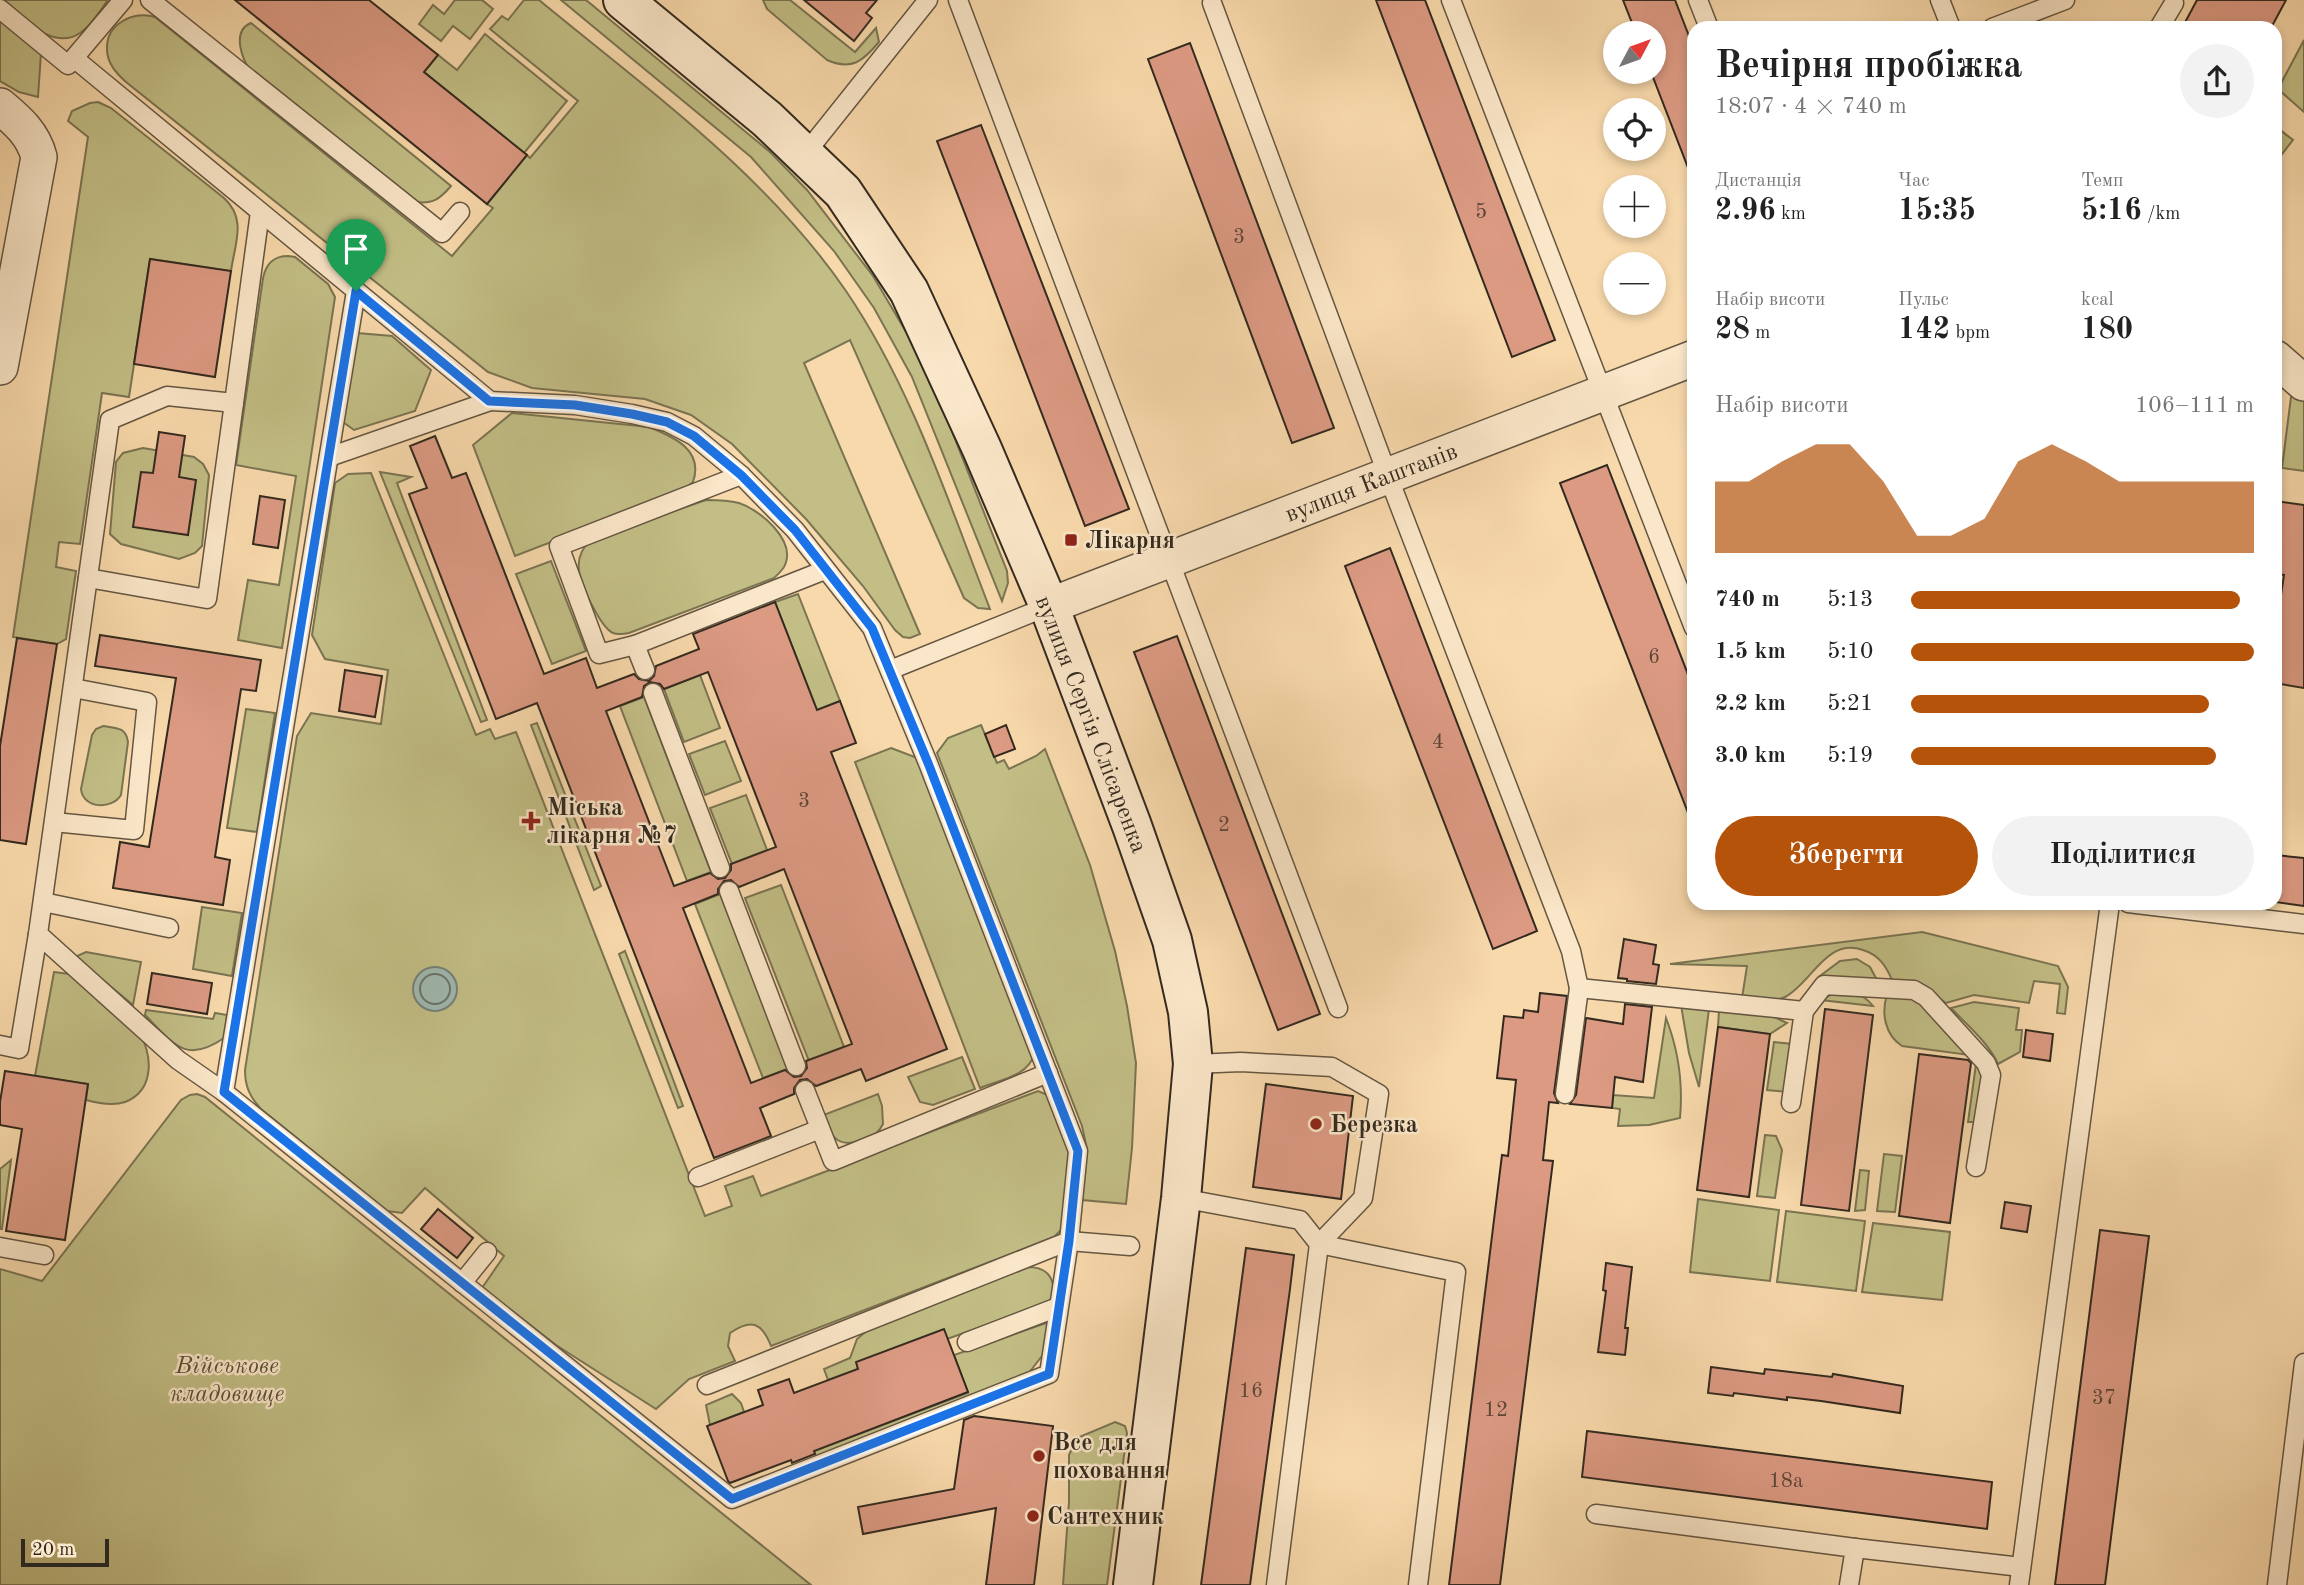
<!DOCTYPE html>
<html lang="uk">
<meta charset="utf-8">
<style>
body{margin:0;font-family:"Old Standard TT",serif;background:#f2f2f2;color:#222;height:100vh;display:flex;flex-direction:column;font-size:26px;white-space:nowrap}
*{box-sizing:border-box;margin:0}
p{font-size:23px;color:#767676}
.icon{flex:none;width:38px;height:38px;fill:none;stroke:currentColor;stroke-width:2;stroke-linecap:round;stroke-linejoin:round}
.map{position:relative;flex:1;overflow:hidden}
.panel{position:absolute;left:1687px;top:21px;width:595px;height:889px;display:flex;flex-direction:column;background:#fff;border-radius:21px;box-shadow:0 4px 10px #0003}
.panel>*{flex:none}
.needle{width:46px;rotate:49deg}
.fabs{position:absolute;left:1603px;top:21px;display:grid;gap:14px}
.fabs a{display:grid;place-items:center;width:63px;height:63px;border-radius:50%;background:#fff;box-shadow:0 4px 10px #0003;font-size:35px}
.scale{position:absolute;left:21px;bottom:18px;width:88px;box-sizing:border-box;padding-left:7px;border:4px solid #332a1f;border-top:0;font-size:19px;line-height:24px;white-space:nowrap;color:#332a1f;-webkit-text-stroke:5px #fae6c8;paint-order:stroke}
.pin{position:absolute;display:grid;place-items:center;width:60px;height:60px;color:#fff;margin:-72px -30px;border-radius:50% 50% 50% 0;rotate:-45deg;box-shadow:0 0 7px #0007}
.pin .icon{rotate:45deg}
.round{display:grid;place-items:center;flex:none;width:74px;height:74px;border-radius:37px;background:#f2f2f2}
.headline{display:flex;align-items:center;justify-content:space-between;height:119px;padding:0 28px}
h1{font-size:38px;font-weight:600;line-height:52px}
.metrics{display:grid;grid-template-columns:repeat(3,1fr);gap:10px;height:119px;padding:7px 28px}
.metrics div{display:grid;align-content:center}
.metrics b{font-size:30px;font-weight:600}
.metrics small{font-size:19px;font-weight:400}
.metrics p{font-size:19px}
.chart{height:196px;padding:14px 28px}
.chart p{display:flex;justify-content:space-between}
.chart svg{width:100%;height:126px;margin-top:7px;fill:#b45309;opacity:.7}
.cta{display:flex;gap:14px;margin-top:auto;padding:14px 28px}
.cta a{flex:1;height:80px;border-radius:42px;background:#b45309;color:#fff;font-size:28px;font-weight:600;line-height:80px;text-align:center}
.cta a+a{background:#f2f2f2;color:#222}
ul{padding:0 28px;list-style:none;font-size:23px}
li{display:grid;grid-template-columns:112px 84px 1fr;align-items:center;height:52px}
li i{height:18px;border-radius:9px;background:#b45309}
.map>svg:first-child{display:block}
.green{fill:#c2be85;stroke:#7a7452;stroke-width:2}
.water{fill:#9fb9b1;stroke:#748077;stroke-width:2}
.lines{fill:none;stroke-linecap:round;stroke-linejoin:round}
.shore{stroke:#697268;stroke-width:2}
.building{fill:#dc9a83;stroke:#332a1f;stroke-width:2;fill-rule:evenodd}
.lane-casing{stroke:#645642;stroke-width:21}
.street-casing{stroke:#645642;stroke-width:38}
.secondary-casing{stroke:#332a1f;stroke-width:42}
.lane{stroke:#fae6c8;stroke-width:18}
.street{stroke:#fae6c8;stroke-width:35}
.secondary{stroke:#fae6c8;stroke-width:38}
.route-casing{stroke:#fff;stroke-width:14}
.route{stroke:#1a73e8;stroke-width:9}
.poi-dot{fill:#8f2418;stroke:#fae6c8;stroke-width:2.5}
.labels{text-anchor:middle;stroke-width:5;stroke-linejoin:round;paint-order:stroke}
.number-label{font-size:21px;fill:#5d4638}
.street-label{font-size:24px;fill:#332a1f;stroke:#fae6c8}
.poi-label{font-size:24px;font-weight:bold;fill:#332a1f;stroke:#fae6c8;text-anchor:start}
.park-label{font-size:24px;font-style:italic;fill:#574f38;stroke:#fae6c8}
</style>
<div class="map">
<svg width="2304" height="1585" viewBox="0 0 2304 1585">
<rect width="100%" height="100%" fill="#f8d9ab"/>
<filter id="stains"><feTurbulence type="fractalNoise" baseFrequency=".00286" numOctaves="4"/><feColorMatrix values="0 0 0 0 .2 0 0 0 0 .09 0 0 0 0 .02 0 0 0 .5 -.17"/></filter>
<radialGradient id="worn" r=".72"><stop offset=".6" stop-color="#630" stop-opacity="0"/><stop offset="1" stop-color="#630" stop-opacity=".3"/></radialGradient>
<g class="green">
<path d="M1,0H108C100,11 91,26 80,33C52,52 22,16 1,0Z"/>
<polygon points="455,0 482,0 493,9 470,39 453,26 441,41 419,24 433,5 444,14"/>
<path d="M524,0H539C648,90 765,173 846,291C912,388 948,501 990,609L978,608L964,598L850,340L804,363L920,634L910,638L903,637L895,630L863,586L806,519L732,444L691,415L645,399L532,388L488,372L126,82C116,73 107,63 107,49C106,24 134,10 155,17L452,256L493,208L487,204L527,155L530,158L578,101L490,29L502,16L508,20Z"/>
<polygon points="561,0 586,0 770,152 807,190 873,276 915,347 942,406 1007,571 1008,583 1002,601 912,377 874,308 834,251 751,157"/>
<path d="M763,0H790L855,52L876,28L879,42C863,61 852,71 827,60L767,9Z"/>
<polygon points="0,20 41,53 38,97 19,92 0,81"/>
<path d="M251,23L451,186C440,199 433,204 416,202L252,73C242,60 231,31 251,23Z"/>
<polygon points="485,34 567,101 524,153 424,72 438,55 457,70"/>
<polygon points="2304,40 2304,112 2278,89"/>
<path d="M98,102L111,108L224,198C247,219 235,243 231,271L150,259L129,397L102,393L80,544L59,542L56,567L76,571L66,639L57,644L13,637L88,137L68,121L72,111L90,103Z"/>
<polygon points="2275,126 2293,140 2275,163"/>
<path d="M288,256L295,257L328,284L335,297L282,648L238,640L248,580L279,585L296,476L236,465L263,278C266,264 273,256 288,256Z"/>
<polygon points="357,333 392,336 431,370 415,411 354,430 343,422"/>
<polygon points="2294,393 2304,401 2304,471 2282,468 2291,397"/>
<path d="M512,413L649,427C674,437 704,450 693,482L681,492L515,556L473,445Z"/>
<polygon points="143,448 194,457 203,464 209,475 202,546 195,553 179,559 121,544 110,534 116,462 123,453"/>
<polygon points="380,472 411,477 397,483 487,720 481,722"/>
<path d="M371,473L476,735L490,729L495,739L516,732L705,1216L732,1206L725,1186L753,1176L761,1196L1038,1091L1050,1096L1070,1146L1065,1226L1054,1237L1044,1241L771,1346C762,1323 752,1318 730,1333L728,1346L735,1361L689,1379L656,1409L556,1345L482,1288L504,1256L425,1188L402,1213L387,1211L261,1109C250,1097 245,1087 245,1070L297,736L311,713L381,724L388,670L325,659L312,635L335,483L348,474Z"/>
<path d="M706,500C717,500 728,500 739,503C760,510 796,540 785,565C783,570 778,574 774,578L629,633C624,634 618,635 613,633C601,628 580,584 579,571C577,557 583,545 595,538Z"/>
<polygon points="551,561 586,651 552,664 516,574"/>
<polygon points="798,594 840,701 817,710 775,602"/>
<polygon points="700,675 720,728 684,742 664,689"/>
<polygon points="644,697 711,872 687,881 620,706"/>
<polygon points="246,709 275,713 257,832 227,828"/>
<polygon points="537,723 601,886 594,890 531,725"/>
<polygon points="981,725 997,763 1004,760 1009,769 1036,756 1045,749 1090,865 1115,951 1127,1006 1136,1063 1132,1148 1126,1204 1082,1200 1087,1149 1082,1126 937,753 948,738"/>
<path d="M103,726C116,728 126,727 128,742L121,795C112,810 83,809 81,789L92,735L96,729Z"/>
<polygon points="725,741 741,781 705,795 689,754"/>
<path d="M891,748L920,759L1034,1054C1029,1076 999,1080 980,1088L855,762Z"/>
<polygon points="746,795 767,850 732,864 710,808"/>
<polygon points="781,885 844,1047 809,1061 745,898"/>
<polygon points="720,894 788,1069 763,1078 695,904"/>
<polygon points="202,907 242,913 232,976 193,969"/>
<path d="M1922,932L2058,966L2068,987L2065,1014L2057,1013L2060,984L2034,981L2029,1003L1974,995L1946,1003C1929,990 1913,982 1892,980C1886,966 1879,955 1863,950C1826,937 1812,983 1785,997C1773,1003 1756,999 1742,998L1747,966L1670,964Z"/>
<polygon points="625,951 683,1106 678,1108 619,954"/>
<polygon points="86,952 141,962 133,1005 75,957"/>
<polygon points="1857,959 1870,967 1877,980 1820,976 1840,961"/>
<path d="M54,972L69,974L137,1030C153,1051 156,1090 125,1102C114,1106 97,1103 86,1100L88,1084L35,1076Z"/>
<path d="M1836,992C1852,992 1863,993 1873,1006L1821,1000Z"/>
<path d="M1887,995L1919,999L1969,1055L1902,1046C1885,1035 1881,1013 1887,995Z"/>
<path d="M1974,1002L2019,1008L2016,1030H2022L2020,1052L1998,1064C1988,1042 1967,1025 1951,1008Z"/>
<polygon points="1681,1005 1709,1009 1699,1087 1689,1053"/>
<path d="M146,1010L213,1019L215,1013L227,1015L224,1038C185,1065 173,1043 145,1015Z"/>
<polygon points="1719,1010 1772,1016 1787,1023 1770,1034 1718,1027"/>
<path d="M1666,1018C1678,1049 1683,1085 1680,1118L1649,1125L1618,1126L1620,1109L1612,1108L1613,1095L1654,1098Z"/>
<polygon points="1774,1042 1793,1044 1787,1092 1767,1090"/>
<polygon points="962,1057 975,1089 933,1105 920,1102 908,1077"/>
<polygon points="1976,1064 1983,1076 1977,1122 1968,1122"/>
<polygon points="197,1094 205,1097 811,1585 0,1585 0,1269 42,1281 181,1100 190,1095"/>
<path d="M878,1094L882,1106L883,1124C879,1132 875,1135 866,1139C840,1149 832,1140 821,1116Z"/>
<polygon points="1765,1135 1776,1136 1782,1150 1775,1198 1757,1196"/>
<polygon points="1884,1154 1902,1156 1895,1212 1877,1211"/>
<polygon points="11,1160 2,1229 0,1229 0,1169"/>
<polygon points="1860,1170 1869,1171 1865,1210 1855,1211"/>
<polygon points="1698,1199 1779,1210 1770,1281 1690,1272"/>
<polygon points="1786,1211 1865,1221 1856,1291 1777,1282"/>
<polygon points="1873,1223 1950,1232 1942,1300 1862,1292"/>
<path d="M1028,1267C1051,1267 1055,1282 1054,1301L947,1339L857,1362L858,1369L828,1380L824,1369L850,1358L857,1339L870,1328Z"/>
<polygon points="1052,1321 1045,1352 1028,1374 817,1460 814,1451 968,1393 954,1355"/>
<polygon points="732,1394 741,1403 744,1412 710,1425 706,1405"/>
<polygon points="1115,1422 1125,1426 1127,1433 1107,1585 1063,1585 1069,1502 1069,1455 1077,1438"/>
</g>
<circle class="water" cx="435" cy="989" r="22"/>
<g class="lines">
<circle class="shore" cx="435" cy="989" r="15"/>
</g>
<g class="building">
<polygon points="235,0 369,0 438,55 424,72 527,155 487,204"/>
<polygon points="804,0 877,0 866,13 872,18 854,41"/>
<polygon points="1376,0 1425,0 1555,340 1512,357"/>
<polygon points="1623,0 1675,0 1694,49 1694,178 1692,178 1651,72 1654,72 1654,33 1636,33"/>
<polygon points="2197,0 2286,0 2271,28 2182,28"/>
<polygon points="1190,43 1334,428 1292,443 1148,59"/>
<polygon points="981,125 1129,509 1085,526 937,141"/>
<polygon points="150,259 231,271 215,377 134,364"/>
<polygon points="159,432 185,436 179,477 196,480 188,535 133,527 141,472 153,473"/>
<path d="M435,436L452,478L466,473L544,674L586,658L597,688L634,674L639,679L649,681L654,676L656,666L699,649L693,634L775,602L817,710L840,701L856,743L831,752L947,1049L866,1081L861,1069L816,1086L807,1079L800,1080L794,1088V1094L760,1108L771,1136L714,1158L537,703L496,719L409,494L427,488L410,446ZM708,672L776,847L731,864V870L725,878L718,879L710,873L674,886L606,711L642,697L644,686L650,682L660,684L664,689ZM784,869L852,1044L806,1061L807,1068L801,1076L794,1077L785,1070L751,1083L683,908L718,894V889L724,881L731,880L739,887Z"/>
<polygon points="1607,465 1694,690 1694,823 1692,823 1560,483"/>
<polygon points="260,496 285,500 278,548 253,544"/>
<polygon points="2275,501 2304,505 2304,688 2275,683 2275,635 2284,575 2275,574"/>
<polygon points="1390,548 1537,931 1493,949 1345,566"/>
<polygon points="100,635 261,660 256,691 241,689 215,857 230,860 223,905 113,888 120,842 149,847 176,678 95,666"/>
<polygon points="1177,636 1320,1014 1278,1030 1134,652"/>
<polygon points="17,638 57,644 26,844 0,840 0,746"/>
<polygon points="345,670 382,676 375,717 339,711"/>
<polygon points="1006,725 1015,749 994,757 985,734"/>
<polygon points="2275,855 2304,858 2304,906 2275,902"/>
<polygon points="1624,939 1656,945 1653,964 1659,965 1656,984 1627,981 1627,979 1618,978"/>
<polygon points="152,973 212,983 207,1014 147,1004"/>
<polygon points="1540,993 1567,996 1554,1093 1558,1103 1549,1102 1543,1160 1553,1161 1500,1585 1449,1585 1502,1155 1508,1156 1516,1080 1497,1078 1504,1016 1523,1018 1524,1010 1538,1012"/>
<polygon points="1625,1004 1652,1007 1643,1082 1615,1077 1612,1108 1570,1104 1576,1095 1586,1018 1623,1024"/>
<polygon points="1825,1009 1873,1015 1849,1211 1801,1205"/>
<polygon points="1718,1027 1770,1034 1749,1197 1697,1190"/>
<polygon points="2026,1030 2053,1034 2050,1061 2023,1057"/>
<polygon points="1919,1054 1968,1060 1971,1063 1950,1223 1899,1216"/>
<polygon points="5,1071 88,1084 65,1240 6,1231 22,1129 0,1125 0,1102"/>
<polygon points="1266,1084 1353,1096 1341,1199 1253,1187"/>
<polygon points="2005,1202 2031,1206 2027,1232 2001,1228"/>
<polygon points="438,1209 473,1238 457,1258 421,1229"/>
<polygon points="2100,1230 2149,1236 2105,1585 2055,1585"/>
<polygon points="1246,1248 1294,1255 1290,1289 1250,1585 1201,1585"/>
<polygon points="1606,1263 1632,1267 1625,1328 1628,1328 1625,1355 1598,1352 1606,1291 1603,1290"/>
<polygon points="944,1329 968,1392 814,1451 815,1454 792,1463 791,1460 730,1483 728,1481 707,1426 763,1405 758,1390 789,1379 794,1393 858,1369 856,1362"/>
<polygon points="1711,1367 1764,1374 1765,1369 1832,1377 1833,1374 1903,1386 1900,1413 1821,1401 1787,1397 1787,1400 1734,1393 1733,1396 1708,1393"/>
<polygon points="974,1416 1053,1426 1034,1585 986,1585 996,1508 863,1534 858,1507 954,1489 964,1420"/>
<polygon points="1587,1431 1992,1482 1987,1529 1582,1477"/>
</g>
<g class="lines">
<g class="lane-casing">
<g id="lane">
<polyline points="150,0 442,233 460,212"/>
<polyline points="958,0 1338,1008"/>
<polyline points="1451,0 1694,628"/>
<polyline points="1698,0 1709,28"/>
<polyline points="1940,0 1951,28"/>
<polyline points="1212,3 1388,476 1571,951 1579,988 1565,1094"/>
<polyline points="0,9 68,65 123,0"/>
<polyline points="1992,28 2065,0"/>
<polyline points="2159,28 2174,3"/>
<polyline points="75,59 490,401 575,405 632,414 667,422 694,436 741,475 795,530 872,628 928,763 1078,1151 1069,1241 1049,1374 732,1499 224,1092 356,291"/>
<polyline points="805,154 928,0"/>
<polyline points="329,457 490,401"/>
<polyline points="88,578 207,599 234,403"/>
<polyline points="635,645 599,654 559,546 741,475"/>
<polyline points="645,670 635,645 825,570"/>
<polyline points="890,670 1049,606"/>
<polyline points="653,693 720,868"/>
<polyline points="54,822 134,830 147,702 73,688"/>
<polyline points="729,891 796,1066"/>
<polyline points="43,902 169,928"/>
<polyline points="2128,903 2304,924"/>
<polyline points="1579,988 1804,1011 1791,1103"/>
<polyline points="1804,1011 1824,985 1914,990 1926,997 1986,1063 1991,1075 1976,1167"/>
<polyline points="0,1045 19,1049 38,934"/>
<polyline points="1193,1064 1241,1062 1332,1067 1379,1094 1363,1198 1319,1244 1276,1585"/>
<polyline points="805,1090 833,1161 1048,1073"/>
<polyline points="224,1092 178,1060 38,934 110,420 167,396 234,403 260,212"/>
<polyline points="698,1177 820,1129"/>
<polyline points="1181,1198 1300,1220 1319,1244 1456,1272 1418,1585"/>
<polyline points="0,1247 44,1255"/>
<polyline points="462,1283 487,1252"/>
<polyline points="967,1342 1058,1307"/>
<polyline points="707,1385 1069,1241 1130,1246"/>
<polyline points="1596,1514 1855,1548 1849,1585"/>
<polyline points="1855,1548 2021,1567"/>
<polyline points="2019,1585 2110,903"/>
<polyline points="2277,1585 2304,1363"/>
</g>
</g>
<g class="street-casing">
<g id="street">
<path d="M0,106C18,121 33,134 39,157L0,367"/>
<polyline points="2275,358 2304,383"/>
<polyline points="1049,606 1694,358"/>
</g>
</g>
<g class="secondary-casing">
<polyline id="secondary" points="623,0 767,119 843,192 909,291 982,449 1049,606 1132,826 1172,940 1188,1012 1193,1064 1181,1198 1133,1585"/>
</g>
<use href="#lane" class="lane"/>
<use href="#street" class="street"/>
<use href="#secondary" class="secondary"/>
</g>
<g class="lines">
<g class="route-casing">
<polygon id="route" points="356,291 489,401 575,405 632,414 667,422 694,436 741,475 795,530 872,628 928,763 1078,1151 1069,1241 1049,1374 732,1499 224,1092"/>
</g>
<use href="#route" class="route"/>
</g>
<g class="poi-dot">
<rect x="1064" y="533" width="14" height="14" rx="3.5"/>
<path d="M527.5 810.5h7v7h7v7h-7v7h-7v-7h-7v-7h7z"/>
<circle cx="1316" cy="1124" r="7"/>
<circle cx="1039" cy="1456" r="7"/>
<circle cx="1033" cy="1516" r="7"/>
</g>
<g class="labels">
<g class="number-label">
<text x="1481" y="218">5</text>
<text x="1239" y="243">3</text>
<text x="1654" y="663">6</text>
<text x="1438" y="748">4</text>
<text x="804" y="807">3</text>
<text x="1224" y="831">2</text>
<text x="1251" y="1397">16</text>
<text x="2104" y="1404">37</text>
<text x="1496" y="1416">12</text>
<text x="1786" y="1487">18а</text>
</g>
<g class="street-label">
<text transform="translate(1371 482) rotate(-21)" y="8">вулиця Каштанів</text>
<text transform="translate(1092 724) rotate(69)" y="8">вулиця Сергія Слісаренка</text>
</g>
<g class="poi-label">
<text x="1085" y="548">Лікарня</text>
<text x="547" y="815">Міська<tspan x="547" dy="28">лікарня №7</tspan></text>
<text x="1330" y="1132">Березка</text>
<text x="1053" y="1450">Все для<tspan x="1053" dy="28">поховання</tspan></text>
<text x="1047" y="1524">Сантехник</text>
</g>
<g class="park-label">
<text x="227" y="1373">Військове<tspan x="227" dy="28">кладовище</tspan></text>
</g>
</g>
<rect width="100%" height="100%" filter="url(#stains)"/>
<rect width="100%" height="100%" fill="url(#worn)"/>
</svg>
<div class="fabs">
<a><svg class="needle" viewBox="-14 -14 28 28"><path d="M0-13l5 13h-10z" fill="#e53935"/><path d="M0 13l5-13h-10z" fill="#767676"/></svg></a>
<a><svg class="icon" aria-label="locate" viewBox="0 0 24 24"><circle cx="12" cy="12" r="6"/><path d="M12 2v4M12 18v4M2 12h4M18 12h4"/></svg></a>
<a>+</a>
<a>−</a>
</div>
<div class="scale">20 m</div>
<div class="pin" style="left:356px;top:291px;background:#1e9e55"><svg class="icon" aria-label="arrive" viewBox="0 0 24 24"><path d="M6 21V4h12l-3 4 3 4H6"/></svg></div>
<section class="panel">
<div class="headline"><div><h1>Вечірня пробіжка</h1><p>18:07 · 4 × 740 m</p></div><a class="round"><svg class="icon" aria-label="share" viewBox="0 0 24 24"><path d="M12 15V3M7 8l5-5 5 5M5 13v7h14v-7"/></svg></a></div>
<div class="metrics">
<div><p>Дистанція</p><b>2.96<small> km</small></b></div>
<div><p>Час</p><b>15:35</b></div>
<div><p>Темп</p><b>5:16<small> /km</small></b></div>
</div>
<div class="metrics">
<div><p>Набір висоти</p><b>28<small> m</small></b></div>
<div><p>Пульс</p><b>142<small> bpm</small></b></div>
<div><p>kcal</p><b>180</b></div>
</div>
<div class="chart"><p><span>Набір висоти</span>106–111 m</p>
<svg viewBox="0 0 160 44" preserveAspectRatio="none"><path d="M0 44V19L10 19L20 12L30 6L40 6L50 19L60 38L70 38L80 32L90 12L100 6L110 12L120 19L130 19L140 19L150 19L160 19V44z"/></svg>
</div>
<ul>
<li><b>740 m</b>5:13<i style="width:96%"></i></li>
<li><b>1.5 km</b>5:10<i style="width:100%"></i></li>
<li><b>2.2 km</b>5:21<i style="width:87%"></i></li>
<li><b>3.0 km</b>5:19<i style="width:89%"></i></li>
</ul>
<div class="cta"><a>Зберегти</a><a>Поділитися</a></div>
</section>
</div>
